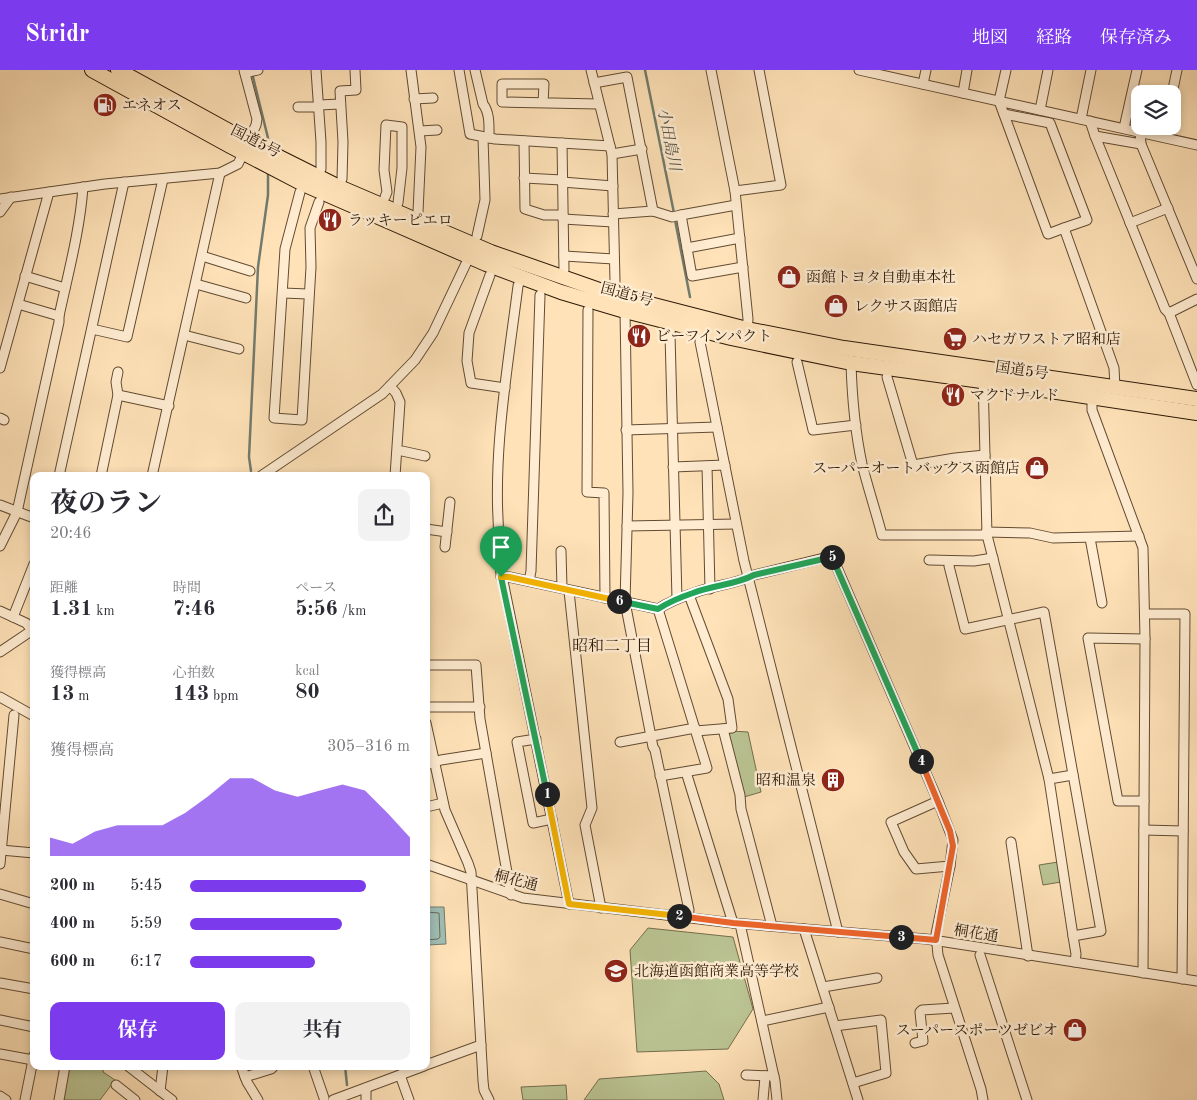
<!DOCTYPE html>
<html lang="ja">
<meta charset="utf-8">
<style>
body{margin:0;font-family:"Old Standard TT","Noto Serif JP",serif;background:#f2f2f3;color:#2b2b33;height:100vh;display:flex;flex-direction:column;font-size:19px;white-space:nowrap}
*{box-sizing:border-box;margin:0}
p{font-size:16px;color:#7c7c81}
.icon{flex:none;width:28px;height:28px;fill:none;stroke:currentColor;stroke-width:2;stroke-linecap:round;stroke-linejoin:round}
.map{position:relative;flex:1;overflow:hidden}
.sheet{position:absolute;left:30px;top:402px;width:400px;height:598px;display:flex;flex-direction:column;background:#fff;border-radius:10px;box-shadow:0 2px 8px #0003}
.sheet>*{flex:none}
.fabs{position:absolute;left:1131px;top:15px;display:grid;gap:10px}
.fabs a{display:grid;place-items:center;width:50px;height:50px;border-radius:10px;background:#fff;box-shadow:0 2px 8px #0003;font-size:25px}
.pin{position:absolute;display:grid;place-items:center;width:42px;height:42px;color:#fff;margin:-51px -21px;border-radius:50% 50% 50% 0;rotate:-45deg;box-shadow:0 0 5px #0007}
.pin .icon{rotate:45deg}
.km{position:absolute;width:25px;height:25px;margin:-12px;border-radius:50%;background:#222;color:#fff;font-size:14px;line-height:25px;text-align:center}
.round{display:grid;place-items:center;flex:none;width:52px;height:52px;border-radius:10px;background:#f2f2f3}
.head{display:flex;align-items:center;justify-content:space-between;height:85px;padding:0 20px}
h1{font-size:28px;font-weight:700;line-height:38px}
.figures{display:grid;grid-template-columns:repeat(3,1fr);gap:8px;height:85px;padding:5px 20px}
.figures div{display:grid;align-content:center}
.figures b{font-size:21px;font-weight:700}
.figures small{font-size:14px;font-weight:400}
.figures p{font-size:14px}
.chart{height:140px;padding:10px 20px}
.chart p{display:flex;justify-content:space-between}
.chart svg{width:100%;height:90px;margin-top:5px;fill:#7c3aed;opacity:.7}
.cta{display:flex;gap:10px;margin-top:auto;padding:10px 20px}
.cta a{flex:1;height:58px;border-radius:10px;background:#7c3aed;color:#fff;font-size:20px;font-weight:700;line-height:58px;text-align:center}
.cta a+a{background:#f2f2f3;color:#2b2b33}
ul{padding:0 20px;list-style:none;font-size:16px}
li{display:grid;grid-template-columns:80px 60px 1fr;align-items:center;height:38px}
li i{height:12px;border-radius:6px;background:#7c3aed}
header{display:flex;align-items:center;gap:30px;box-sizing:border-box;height:70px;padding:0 25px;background:#7c3aed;color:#fff}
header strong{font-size:24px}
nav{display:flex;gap:28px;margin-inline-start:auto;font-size:18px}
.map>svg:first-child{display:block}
.green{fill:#bbc493;stroke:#746e4c}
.water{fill:#a0bdb3;stroke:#727b6e}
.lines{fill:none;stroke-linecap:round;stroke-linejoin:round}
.shore{stroke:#666b5c;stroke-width:1}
.stream{stroke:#727b6e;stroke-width:2.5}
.minor-casing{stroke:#624b32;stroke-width:11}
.highway-casing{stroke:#2d1906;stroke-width:16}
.minor{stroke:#ffecd1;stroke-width:9}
.highway{stroke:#ffe2b8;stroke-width:14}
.split-1-casing{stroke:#fff;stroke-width:10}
.split-2-casing{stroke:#fff;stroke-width:10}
.split-3-casing{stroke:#fff;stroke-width:10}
.split-4-casing{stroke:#fff;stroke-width:10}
.split-5-casing{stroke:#fff;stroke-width:10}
.split-6-casing{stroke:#fff;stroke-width:10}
.split-7-casing{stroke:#fff;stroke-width:10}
.split-1{stroke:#22a559;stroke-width:6}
.split-2{stroke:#f5b400;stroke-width:6}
.split-3{stroke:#f0652b;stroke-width:6}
.split-4{stroke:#f0652b;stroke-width:6}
.split-5{stroke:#22a559;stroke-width:6}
.split-6{stroke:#22a559;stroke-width:6}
.split-7{stroke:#f5b400;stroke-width:6}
.labels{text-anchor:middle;stroke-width:5;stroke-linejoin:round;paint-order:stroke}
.poi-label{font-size:15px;fill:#2d1906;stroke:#ffecd1;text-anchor:start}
.street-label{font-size:15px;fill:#2d1906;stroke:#ffecd1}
.water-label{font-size:16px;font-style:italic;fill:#555243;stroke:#ffecd1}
.neighbourhood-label{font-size:16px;fill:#2d1906;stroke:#ffecd1}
</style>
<header>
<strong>Stridr</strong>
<nav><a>地図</a><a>経路</a><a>保存済み</a></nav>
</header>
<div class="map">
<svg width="1197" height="1030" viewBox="0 0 1197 1030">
<rect width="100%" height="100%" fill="#ffe2b8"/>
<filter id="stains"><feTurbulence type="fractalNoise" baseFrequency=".004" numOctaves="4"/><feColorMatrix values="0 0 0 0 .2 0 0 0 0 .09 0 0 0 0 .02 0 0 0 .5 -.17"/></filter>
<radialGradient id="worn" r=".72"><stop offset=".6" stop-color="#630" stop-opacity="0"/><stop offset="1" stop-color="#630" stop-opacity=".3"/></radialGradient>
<g class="green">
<polygon points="731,661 748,662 761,722 744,727 729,665"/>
<polygon points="1058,792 1061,812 1043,815 1039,795"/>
<polygon points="648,858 733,867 753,939 728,979 637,982 630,880"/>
<polygon points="69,996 104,996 103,1002 115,1010 100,1030 63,1030"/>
<polygon points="706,1001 719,1014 724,1030 584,1030 599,1009"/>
<polygon points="566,1015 567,1030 523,1030 521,1017"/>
</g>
<polygon class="water" points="427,837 444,837 446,874 428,875"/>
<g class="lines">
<polyline class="shore" points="426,842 439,843 440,867 438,869 426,870"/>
<g class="stream">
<polyline points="645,0 674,143"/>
<polyline points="252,3 268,68 268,76"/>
<polyline points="675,150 690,227"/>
<polyline points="251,401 249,387 258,197 268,125 268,101"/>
<polyline points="345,996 347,1015"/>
</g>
<g class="minor-casing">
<g id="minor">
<polyline points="316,0 321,72 321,99"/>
<polyline points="411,0 421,77 418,142"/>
<polyline points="459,0 470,64 495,69 610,76"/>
<path d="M475,0L483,34C490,43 489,56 489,68"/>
<polyline points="591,0 612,84 615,211 611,224"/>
<polyline points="711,0 735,121 748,249 747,263"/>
<polyline points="859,0 1197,75"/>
<polyline points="1006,0 999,31 1048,164 1064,158 1114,298 1115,317"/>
<polyline points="245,3 258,0"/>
<polyline points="594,13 627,7 653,141"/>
<polyline points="923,14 926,0"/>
<polyline points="963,23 967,0"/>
<polyline points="1172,24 1177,0"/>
<polyline points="414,29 433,28"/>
<polyline points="543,33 544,14 502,14 502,32 598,34"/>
<polyline points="319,35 340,34"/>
<polyline points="298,37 319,37"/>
<polyline points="1040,40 1048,0"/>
<polyline points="1004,44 1050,53 1087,150 1064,158"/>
<polyline points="1081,49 1091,0"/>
<polyline points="1090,51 1095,66 1165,239 1169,243 1197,315"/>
<polyline points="1124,58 1137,0"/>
<polyline points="420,61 437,60"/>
<polyline points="1140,62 1141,74 1197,209"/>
<polyline points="1095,66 1141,74"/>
<polyline points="524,71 525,139 544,145 563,145"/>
<polyline points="562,73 564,200"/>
<polyline points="612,84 642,79"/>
<polyline points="524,108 562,110"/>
<polyline points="342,109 343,72 340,21 356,20 355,0"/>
<polyline points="562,112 613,116"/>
<polyline points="735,121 781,115 759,0"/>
<polyline points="300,122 285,179 274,348 302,350 311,197 310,158 319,132"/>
<polyline points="385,127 387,122 384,100 386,55 402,57 402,98 398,133"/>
<polyline points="0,129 105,114 220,103 238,94 256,55 257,49 244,0"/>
<polyline points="736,135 681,145 692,206 743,197"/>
<polyline points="0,142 11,127"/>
<polyline points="613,144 653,141 672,147 681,145"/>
<polyline points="563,149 613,152"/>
<polyline points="1130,153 1168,138"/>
<polyline points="477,166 485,130 483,68"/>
<polyline points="687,178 740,168"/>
<polyline points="202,186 250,201"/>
<polyline points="564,186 614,189"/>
<polyline points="490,205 469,263 467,291 471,313 505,318"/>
<polyline points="25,206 65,218"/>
<path d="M521,208L518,216C507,302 491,391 500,477C501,489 498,499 503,511L569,834"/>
<polyline points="196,214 246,228"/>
<polyline points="283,223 308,224"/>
<polyline points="18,234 59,246"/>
<polyline points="588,240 587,422 604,423 605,528"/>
<polyline points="625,241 628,423 625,532 653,677 655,680 689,840 688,847"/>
<polyline points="1169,243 1197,229"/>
<polyline points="671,252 670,264 677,529"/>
<polyline points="701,256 700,272 744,491 838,862"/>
<polyline points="92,259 127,267 163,109"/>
<polyline points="184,265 239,279"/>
<polyline points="797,292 813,360 856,355"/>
<path d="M851,293C852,327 855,361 862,394C868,418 876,442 882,465H987"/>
<polyline points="0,298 49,122"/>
<polyline points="887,307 913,395 955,388 985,385"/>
<polyline points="983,307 987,465 1049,709 1073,866 1076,884 1075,892"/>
<polyline points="390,316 396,323 400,332 395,406"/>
<polyline points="118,325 169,336"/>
<polyline points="1092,327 1092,340 1143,478 1145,569 1143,903"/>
<polyline points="0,348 4,350"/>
<polyline points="626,360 717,357"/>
<polyline points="402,381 425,386"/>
<polyline points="707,396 710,519"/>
<polyline points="673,397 725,395"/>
<polyline points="59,406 124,112"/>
<polyline points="101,406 118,325 116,312 118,302"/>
<polyline points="152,406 220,103"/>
<polyline points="261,406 382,324 415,290 433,263 471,183"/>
<polyline points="0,435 34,448"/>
<polyline points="627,456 736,454"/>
<polyline points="426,459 447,462"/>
<polyline points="986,462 1030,463 1053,468 1139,466"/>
<polyline points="1090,468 1102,533"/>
<path d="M0,476L17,442L59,252V246C68,204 80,160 83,117"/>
<polyline points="445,477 450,432"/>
<polyline points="561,481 562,518"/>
<polyline points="929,490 974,491 993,488"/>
<polyline points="950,491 949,496 965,559 1044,542 1101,861 1073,866"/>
<path d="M501,507H509L658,539C669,532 681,527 694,523C713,515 735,515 754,505L832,486L938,731L953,770L950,796L916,799L904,782L891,752L938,731"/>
<polyline points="529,511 531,501 540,225"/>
<polyline points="569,521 592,738 585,755 601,838"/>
<polyline points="689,525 728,629 732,658 696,661"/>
<polyline points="658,539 707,698 660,706"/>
<polyline points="0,541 26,553 32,560"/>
<polyline points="1145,544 1185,544 1182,909"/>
<polyline points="13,547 34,494"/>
<polyline points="0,582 34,559"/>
<polyline points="426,595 476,595 480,649 511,825"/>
<polyline points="0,627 34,646"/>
<polyline points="426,637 480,637"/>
<polyline points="426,653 445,740 468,793 471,802 483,1011 484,1020 489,1030"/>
<polyline points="723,659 740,725 741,739 772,856"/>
<polyline points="536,669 517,672 533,753 552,749"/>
<polyline points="620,672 695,658"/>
<polyline points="426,695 441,690 486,683"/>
<polyline points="686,702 733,853"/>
<polyline points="1049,709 1073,705"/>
<polyline points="1144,731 1118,731 1088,568 1145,569"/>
<polyline points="426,737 443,733"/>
<polyline points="1144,760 1183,761"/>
<polyline points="1011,772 1028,886"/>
<polyline points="1,780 34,783"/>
<polyline points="0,794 14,645"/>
<polyline points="426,794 523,828 733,853 926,869 1197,911"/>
<polyline points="950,796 936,864 938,885 981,1019 983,1030"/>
<polyline points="0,824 34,834"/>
<polyline points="740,854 775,1011 777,1030"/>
<polyline points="804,859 858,1030"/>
<polyline points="0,872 34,879"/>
<polyline points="980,885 1027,1030"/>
<polyline points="0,913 34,919"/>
<polyline points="823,917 877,908"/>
<polyline points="0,950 34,957"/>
<polyline points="762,951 829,937"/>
<polyline points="835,956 881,950 886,1003 853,1013"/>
<polyline points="915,973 923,971 920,942 922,940 954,938"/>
<polyline points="0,984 33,990"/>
<polyline points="426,995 481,975"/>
<polyline points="128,996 172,1030"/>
<polyline points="241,996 247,1012 258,1030"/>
<polyline points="313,996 324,1028"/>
<polyline points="400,1005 409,1030"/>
<polyline points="746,1005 774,1006"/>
<polyline points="245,1007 271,999 274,996"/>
<polyline points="116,1015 135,1030"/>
<polyline points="366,1018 366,1030"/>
<polyline points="160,1021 163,996"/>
<polyline points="0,1026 6,1030"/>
<polyline points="25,1030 34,985"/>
<polyline points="59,1030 65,996"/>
<polyline points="333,1030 424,996"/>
<polyline points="763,1030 765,1007"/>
</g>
</g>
<g class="highway-casing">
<g id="highway">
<polyline points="92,0 232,77 303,114 486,194 561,222 625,241 731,268 851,293 996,313 1197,343"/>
<polyline points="118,0 249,72 337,116 491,182 611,224 747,259 844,278 1197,329"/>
</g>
</g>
<use href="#minor" class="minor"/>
<use href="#highway" class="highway"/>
</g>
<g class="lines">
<g class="split-1-casing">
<polyline id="split-1" points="501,507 547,724"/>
</g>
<g class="split-2-casing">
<polyline id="split-2" points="547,724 569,834 679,846"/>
</g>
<g class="split-3-casing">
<polyline id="split-3" points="679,846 733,853 901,867"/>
</g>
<g class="split-4-casing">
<polyline id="split-4" points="901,867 936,870 953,776 950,761 921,691"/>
</g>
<g class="split-5-casing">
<polyline id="split-5" points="832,487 921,691"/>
</g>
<g class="split-6-casing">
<path id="split-6" d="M619,531L658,539C669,532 681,527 693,523C713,515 735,515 754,505L832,487"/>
</g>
<g class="split-7-casing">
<polyline id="split-7" points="501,507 509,507 619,531"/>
</g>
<use href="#split-1" class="split-1"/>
<use href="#split-2" class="split-2"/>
<use href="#split-3" class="split-3"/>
<use href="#split-4" class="split-4"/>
<use href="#split-5" class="split-5"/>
<use href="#split-6" class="split-6"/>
<use href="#split-7" class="split-7"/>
</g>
<defs>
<g id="fuel-disc" transform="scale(1.25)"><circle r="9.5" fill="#8f2418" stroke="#ffecd1"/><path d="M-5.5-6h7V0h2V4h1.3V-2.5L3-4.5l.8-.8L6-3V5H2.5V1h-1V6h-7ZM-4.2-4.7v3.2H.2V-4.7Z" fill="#fff"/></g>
<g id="restaurant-disc" transform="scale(1.25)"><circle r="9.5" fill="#8f2418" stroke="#ffecd1"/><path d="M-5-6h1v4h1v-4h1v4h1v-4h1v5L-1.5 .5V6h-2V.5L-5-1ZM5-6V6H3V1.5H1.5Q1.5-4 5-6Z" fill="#fff"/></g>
<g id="shop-disc" transform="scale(1.25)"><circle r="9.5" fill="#8f2418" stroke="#ffecd1"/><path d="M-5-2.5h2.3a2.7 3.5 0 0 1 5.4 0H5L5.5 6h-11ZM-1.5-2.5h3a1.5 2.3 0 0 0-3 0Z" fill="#fff"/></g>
<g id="supermarket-disc" transform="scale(1.25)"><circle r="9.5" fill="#8f2418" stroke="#ffecd1"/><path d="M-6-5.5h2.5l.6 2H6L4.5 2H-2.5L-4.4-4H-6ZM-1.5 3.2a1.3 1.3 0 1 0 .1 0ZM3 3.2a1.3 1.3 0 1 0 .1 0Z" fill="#fff"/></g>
<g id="building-disc" transform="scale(1.25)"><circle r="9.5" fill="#8f2418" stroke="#ffecd1"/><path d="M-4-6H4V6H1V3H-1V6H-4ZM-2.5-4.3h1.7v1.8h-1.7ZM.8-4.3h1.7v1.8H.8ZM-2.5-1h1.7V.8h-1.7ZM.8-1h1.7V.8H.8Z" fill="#fff"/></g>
<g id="school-disc" transform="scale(1.25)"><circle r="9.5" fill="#8f2418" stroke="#ffecd1"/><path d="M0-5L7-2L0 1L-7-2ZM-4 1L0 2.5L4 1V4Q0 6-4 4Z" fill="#fff"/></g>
</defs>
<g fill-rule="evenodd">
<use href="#fuel-disc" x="105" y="35"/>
<use href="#restaurant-disc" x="330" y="150"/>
<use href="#shop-disc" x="789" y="207"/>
<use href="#shop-disc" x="836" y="236"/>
<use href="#restaurant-disc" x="639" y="266"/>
<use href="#supermarket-disc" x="955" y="269"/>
<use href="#restaurant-disc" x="953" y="325"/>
<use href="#shop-disc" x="1037" y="398"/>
<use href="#building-disc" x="833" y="710"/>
<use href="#school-disc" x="616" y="901"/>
<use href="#shop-disc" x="1075" y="960"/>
</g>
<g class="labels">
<g class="poi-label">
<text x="122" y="40">エネオス</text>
<text x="348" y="155">ラッキーピエロ</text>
<text x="806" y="212">函館トヨタ自動車本社</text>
<text x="854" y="241">レクサス函館店</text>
<text x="656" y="271">ビーフインパクト</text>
<text x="972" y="274">ハセガワストア昭和店</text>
<text x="970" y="330">マクドナルド</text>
<text x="1020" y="403" text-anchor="end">スーパーオートバックス函館店</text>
<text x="816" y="715" text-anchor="end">昭和温泉</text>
<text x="634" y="906">北海道函館商業高等学校</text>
<text x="1058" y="965" text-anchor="end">スーパースポーツゼビオ</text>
</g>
<g class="street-label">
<text transform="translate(256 71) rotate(27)" y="5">国道5号</text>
<text transform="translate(627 224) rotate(15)" y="5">国道5号</text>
<text transform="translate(1022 300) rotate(8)" y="5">国道5号</text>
<text transform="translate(516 810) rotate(14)" y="5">桐花通</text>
<text transform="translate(976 863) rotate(9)" y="5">桐花通</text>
</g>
<g class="water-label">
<text transform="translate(670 69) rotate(79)" y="6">小田島川</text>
</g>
<g class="neighbourhood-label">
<text x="612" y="581">昭和二丁目</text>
</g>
</g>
<rect width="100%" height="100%" filter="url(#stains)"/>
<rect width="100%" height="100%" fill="url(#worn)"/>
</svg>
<div class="fabs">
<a><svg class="icon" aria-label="layers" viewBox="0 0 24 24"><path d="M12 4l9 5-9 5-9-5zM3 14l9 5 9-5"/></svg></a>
</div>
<div class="pin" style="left:501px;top:507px;background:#1e9e55"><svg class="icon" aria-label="arrive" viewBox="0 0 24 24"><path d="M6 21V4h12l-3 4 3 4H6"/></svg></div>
<b class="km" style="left:547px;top:724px">1</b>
<b class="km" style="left:679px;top:846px">2</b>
<b class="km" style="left:901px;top:867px">3</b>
<b class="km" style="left:921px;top:691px">4</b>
<b class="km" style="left:832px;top:487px">5</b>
<b class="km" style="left:619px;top:531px">6</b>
<section class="sheet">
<div class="head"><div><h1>夜のラン</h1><p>20:46</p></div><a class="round"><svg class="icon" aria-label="share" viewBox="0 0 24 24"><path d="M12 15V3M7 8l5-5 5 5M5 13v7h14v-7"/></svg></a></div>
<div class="figures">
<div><p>距離</p><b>1.31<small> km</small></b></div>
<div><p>時間</p><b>7:46</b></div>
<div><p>ペース</p><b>5:56<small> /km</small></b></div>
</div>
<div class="figures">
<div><p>獲得標高</p><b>13<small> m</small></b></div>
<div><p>心拍数</p><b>143<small> bpm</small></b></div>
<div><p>kcal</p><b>80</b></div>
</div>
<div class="chart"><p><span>獲得標高</span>305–316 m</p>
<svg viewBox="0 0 160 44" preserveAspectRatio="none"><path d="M0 44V35L10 38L20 32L30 29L40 29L50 29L60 23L70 15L80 6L90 6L100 12L110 15L120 12L130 9L140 12L150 23L160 35V44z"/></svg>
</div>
<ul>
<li><b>200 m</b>5:45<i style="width:80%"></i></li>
<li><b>400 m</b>5:59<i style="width:69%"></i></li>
<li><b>600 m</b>6:17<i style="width:57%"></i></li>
</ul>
<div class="cta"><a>保存</a><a>共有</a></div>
</section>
</div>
